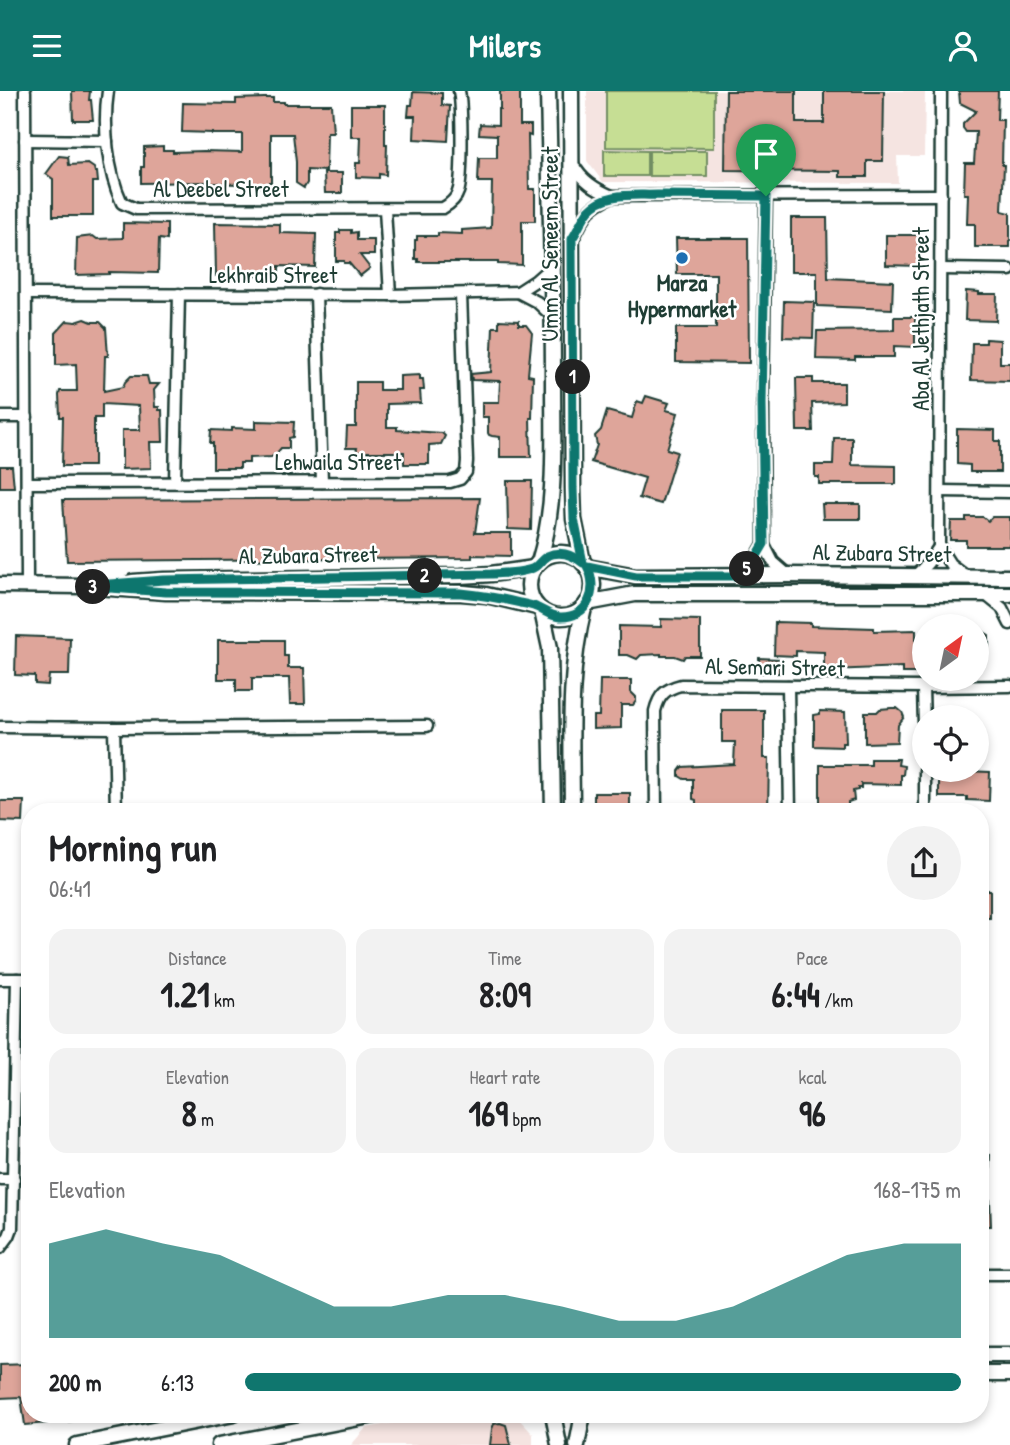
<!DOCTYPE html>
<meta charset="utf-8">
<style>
body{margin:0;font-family:"Patrick Hand",sans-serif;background:#f2f2f2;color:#202124;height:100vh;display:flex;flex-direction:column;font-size:26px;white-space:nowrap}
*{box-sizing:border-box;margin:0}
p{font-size:23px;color:#757577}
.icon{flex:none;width:38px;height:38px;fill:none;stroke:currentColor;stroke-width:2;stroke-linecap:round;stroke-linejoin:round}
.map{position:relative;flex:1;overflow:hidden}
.drawer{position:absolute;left:21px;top:712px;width:968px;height:620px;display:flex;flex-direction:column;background:#fff;border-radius:28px;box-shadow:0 4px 10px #0003}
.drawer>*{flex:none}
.needle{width:46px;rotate:33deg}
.tools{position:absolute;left:912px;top:523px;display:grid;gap:14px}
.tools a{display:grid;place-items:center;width:77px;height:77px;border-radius:50%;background:#fff;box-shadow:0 4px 10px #0003;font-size:35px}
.pin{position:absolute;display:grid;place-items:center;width:60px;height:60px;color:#fff;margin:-72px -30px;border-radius:50% 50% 50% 0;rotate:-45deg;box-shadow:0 0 7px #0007}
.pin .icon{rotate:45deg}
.km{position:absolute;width:35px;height:35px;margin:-18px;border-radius:50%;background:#222;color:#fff;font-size:19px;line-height:35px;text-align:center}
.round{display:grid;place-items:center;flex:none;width:74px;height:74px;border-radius:37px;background:#f2f2f2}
.summary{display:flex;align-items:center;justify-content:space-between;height:119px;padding:0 28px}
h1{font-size:38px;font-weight:800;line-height:52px}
.figures{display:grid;grid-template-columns:repeat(3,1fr);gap:10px;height:119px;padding:7px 28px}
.figures div{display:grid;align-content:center;border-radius:18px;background:#f2f2f2;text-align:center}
.figures b{font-size:35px;font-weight:800}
.figures small{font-size:19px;font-weight:400}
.figures p{font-size:19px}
.chart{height:196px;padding:14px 28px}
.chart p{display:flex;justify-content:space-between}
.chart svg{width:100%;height:126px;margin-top:7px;fill:#0f766e;opacity:.7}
ul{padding:0 28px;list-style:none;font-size:23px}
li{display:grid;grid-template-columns:112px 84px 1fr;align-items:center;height:52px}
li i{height:18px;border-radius:9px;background:#0f766e}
header{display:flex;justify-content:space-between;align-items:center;height:91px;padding:0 28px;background:#0f766e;color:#fff;font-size:32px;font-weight:800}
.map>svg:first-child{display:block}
.built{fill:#f5e4e1}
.green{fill:#c6de94;stroke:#728e64;stroke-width:2}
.building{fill:#dea59a;stroke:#1f3d34;stroke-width:2}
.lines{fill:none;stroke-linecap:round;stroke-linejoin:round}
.street-casing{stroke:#1f3d34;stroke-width:15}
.secondary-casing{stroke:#1f3d34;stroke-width:19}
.street{stroke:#fff;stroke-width:10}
.secondary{stroke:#fff;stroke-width:14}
.route-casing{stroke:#fff;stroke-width:14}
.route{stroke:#0f766e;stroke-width:9}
.poi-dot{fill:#1f6fb2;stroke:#fff;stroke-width:2.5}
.labels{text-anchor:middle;stroke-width:5;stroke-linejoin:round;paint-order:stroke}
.street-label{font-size:23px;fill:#1f3d34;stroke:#fff}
.poi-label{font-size:23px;font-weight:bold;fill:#1f3d34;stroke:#fff}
</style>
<header><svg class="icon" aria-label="menu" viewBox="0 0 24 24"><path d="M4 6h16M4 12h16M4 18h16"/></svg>Milers<svg class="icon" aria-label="person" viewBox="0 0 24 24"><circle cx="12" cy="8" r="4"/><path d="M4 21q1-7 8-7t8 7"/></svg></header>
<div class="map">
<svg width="1010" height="1354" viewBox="0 0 1010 1354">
<rect width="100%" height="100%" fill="#fff"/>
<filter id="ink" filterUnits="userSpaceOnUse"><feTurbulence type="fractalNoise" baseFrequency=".0143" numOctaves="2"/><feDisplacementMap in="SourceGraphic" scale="14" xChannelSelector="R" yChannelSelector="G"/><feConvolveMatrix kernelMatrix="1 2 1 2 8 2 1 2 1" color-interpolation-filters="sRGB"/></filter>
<g filter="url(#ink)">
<g class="built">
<polygon points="587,0 925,0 924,65 897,65 898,92 603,91 587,70"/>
<polygon points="441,1323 514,1323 533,1343 533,1354 351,1354 366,1337"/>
</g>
<g class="green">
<polygon points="606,0 714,0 714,57 606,56"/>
<polygon points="604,59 647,60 647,85 604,85"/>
<rect x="649" y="60" width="58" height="25"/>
</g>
<g class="building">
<polygon points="72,0 90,0 89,9 91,9 93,29 73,29"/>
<polygon points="500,0 520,0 520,34 531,34 531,45 528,44 529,98 535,98 535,130 522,130 522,174 498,173 498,171 418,171 418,168 415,168 415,149 417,149 417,145 438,145 438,142 462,143 462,139 491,137 492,91 478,91 479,67 497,67 497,44 479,43 480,33 498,34 498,18 500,18"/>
<polygon points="726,0 796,0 796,32 824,32 824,0 884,0 883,70 867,70 867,86 840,86 840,80 725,79"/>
<polygon points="959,0 998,0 997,29 1003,29 1002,74 1004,74 1002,120 1010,122 1010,156 975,156 975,133 967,133 968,103 964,103 965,72 974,72 976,41 966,41 963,37 963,33 976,20 960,12"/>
<polygon points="413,1 442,2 442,14 450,15 448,50 414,48 415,25 408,25 409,14 412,14"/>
<polygon points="264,7 273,7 273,11 284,11 284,13 331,13 333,42 327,42 326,80 307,79 307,92 304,97 296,92 296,71 293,43 271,43 271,91 269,91 269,93 264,93 264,96 238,96 238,93 211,92 211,91 141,92 141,76 144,76 144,56 163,55 163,59 173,59 173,61 204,60 242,61 242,43 212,43 212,42 182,41 183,12 236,13 236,8"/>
<polygon points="351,14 385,14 385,54 387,54 386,84 379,83 379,87 356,86 356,72 360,72 361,46 351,46"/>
<polygon points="59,65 68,66 69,74 88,73 94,77 95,81 97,81 98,91 93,91 93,125 53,125 53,88 46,83"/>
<polygon points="324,82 342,82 342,102 325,102"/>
<polygon points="791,127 827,127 828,187 893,190 892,218 817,215 817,181 791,181"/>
<polygon points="123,132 167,133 167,149 159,148 158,182 109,181 109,183 76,184 77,147 93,145 97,148 123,147"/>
<polygon points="215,132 280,133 280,142 316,143 315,176 279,175 279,185 216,185"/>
<polygon points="340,139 351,139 351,142 357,141 357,149 374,149 374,164 360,164 370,177 360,185 349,172 344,172 344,170 336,170 336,142 340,142"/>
<polygon points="886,144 918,144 918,175 886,174"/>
<polygon points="676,147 748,147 749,272 676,271 676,237 716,237 716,183 677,183"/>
<polygon points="966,200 979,201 979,203 997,203 996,230 965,229"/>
<polygon points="784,210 814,211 813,247 783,246"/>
<polygon points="894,226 915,226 915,256 894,255 894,266 855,266 855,269 816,268 817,240 894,239"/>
<polygon points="85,228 92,231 100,231 106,237 108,265 105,265 104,300 123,296 125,291 131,285 147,285 149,293 159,293 154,299 155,316 159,316 159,319 162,319 163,351 150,351 151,377 122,378 122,339 140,339 139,315 102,313 102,327 94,327 94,375 62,375 63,326 60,326 59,304 60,300 77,300 76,273 56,274 56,242 67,230 76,231"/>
<polygon points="499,229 519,230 519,234 526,234 532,242 528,284 533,285 532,327 530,327 531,366 500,366 500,346 492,345 489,344 488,342 488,326 482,326 482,311 499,311 500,290 472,289 471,283 491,281 493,236 499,236"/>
<polygon points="986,248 1000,249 1000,272 1010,272 1010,290 971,289 972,252 986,252"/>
<polygon points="420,284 420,288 423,288 424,299 420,299 421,312 387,313 387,336 397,336 397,339 442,342 445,345 441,353 429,354 429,373 404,373 404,361 356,361 357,357 346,357 347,336 356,336 356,291 379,291 379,299 400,299 400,285"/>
<polygon points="796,287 813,287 813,292 844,292 844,311 812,312 813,340 797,340"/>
<polygon points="646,305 669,312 666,319 678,322 667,358 677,361 661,413 639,407 645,387 591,371 597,354 595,345 601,339 607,320 632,327 637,310 643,312"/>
<polygon points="256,330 294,331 293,346 289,347 289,357 281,357 276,363 271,366 249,367 249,372 240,372 240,377 213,377 213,352 210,352 211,339 232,340 232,337 256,338"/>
<polygon points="957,338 995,339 995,350 1000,350 1000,381 970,381 970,374 957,373"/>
<polygon points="834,347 852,347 852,374 896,375 896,393 819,393 819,386 815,386 815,374 833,374"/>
<polygon points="0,375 12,375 14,396 0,396"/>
<polygon points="507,390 532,390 531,439 508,438"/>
<polygon points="480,407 475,442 511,442 511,465 472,464 472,467 67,470 63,409"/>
<polygon points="822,413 860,413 860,428 823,428"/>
<polygon points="966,426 983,426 988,430 992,426 1010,426 1010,455 966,455 966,449 950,449 951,430 966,430"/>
<polygon points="661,528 700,529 700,565 685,565 683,568 675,565 661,565 661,563 641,564 637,568 628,564 619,564 619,535 661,536"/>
<polygon points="775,531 811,532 811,535 874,537 874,540 916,539 916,571 924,571 924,582 902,582 902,576 832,579 832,577 824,577 824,561 796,560 796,565 774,564"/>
<polygon points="976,536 989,544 989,555 976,582"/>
<polygon points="16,545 70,547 69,584 49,584 48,594 35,593 35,585 15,584"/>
<polygon points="218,549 284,549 284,565 288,565 288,577 304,577 305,613 290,613 289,587 252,587 252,600 236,600 236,588 218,588"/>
<polygon points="759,567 779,568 779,582 759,582"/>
<polygon points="600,589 631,589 631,601 636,606 636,610 633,614 621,614 621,637 593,638 593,625 599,625"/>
<polygon points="891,617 897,617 902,621 904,626 898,634 897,651 865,652 865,621 877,621 880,618"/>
<polygon points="722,619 764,619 764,667 769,667 768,721 696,721 696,709 693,708 693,688 684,688 679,685 679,680 682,676 734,673 735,651 722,651"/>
<polygon points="820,620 845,621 846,652 842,652 842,656 814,655 814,624 820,623"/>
<polygon points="871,668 899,668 898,674 904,675 903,684 901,684 901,694 861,693 861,697 858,697 858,699 853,700 854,709 848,711 848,721 820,721 820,674 871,674"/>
<polygon points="939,679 990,681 989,710 967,709 967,706 939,706"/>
<polygon points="594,702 630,702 630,715 626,715 626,721 599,721 599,714 594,714"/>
<polygon points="0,710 24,710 23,731 0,730"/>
<rect x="980" y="799" width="10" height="28"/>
<polygon points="980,1063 990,1064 988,1109 980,1109"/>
<polygon points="990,1109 991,1135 980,1135 980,1110"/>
<polygon points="30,1273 30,1323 71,1323 72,1330 25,1334 21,1306 0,1307 0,1274"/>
<polygon points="500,1332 506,1334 511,1354 490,1354 492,1338 494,1333"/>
</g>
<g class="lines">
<g class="street-casing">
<g id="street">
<polyline points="25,0 27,494"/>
<path d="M108,0C103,34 107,80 122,112L136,118L443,117C450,113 456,108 458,101C463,89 462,14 459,0"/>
<polyline points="941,0 939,456 950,473 966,485"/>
<polyline points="25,49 107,50"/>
<path d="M573,73C582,90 596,98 612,105"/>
<polyline points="766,105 763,312 764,453 773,471 788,484"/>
<polyline points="385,118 390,204"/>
<path d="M573,148C586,123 586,118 612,105L941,104"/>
<polyline points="941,178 1010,179"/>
<polyline points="518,201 535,190 552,175"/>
<polyline points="27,203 390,204 518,201 537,211 553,226"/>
<polyline points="316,203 322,391"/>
<polyline points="0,326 27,326"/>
<polyline points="175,391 179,203"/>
<polyline points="27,392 450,391 460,388 466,381 467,370 461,203"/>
<polyline points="940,400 1010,401"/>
<polyline points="739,485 754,470 764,453"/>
<polyline points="915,485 928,472 939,456"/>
<polyline points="986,504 1002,517 1010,533"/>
<polyline points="788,595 790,721"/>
<polyline points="923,596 924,635"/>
<polyline points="0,636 114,637 116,721"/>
<polyline points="114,637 427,635"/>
<polyline points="925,679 925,721"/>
<path d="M656,721L655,620C659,604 665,598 681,594L923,596L1010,595"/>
<polyline points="0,888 30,888"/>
<polyline points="0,1088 14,1088"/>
<polyline points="0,1157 9,1145 12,1137 17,888"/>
<polyline points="980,1183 1010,1183"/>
</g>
</g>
<g class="secondary-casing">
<g id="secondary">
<polyline points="571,0 573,397 574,428 583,472"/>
<circle cx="561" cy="494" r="32"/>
<path d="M539,471C557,413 553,352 553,292C553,195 550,97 548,0"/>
<polyline points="587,476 636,485 788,484 1010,486"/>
<polyline points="133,491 164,489 461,485 491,483 534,477"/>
<polyline points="0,494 82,495 166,501 461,502 486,504 537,516"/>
<polyline points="587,512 635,503 1010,503"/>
<polyline points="542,520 550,557 553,721"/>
<path d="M572,721C572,652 567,585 584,517"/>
<polyline points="980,1264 1010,1264"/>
<polyline points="980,1283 1010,1283"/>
<polyline points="553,1323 559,1354"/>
<polyline points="77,1354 234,1323"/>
<polyline points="219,1354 380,1323"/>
<polyline points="577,1354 583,1323"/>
</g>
</g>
<use href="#street" class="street"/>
<use href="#secondary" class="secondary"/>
</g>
</g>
<g class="lines" filter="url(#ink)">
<g class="route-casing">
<path id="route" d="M658,104L766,105L762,312L764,453L754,470L739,485H636L587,475C599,498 589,527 560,526C550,525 545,520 536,516C531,514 525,513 520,512C500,507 481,504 461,502L166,501L82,495L164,489L491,483C501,482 527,482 535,476C539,473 542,468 547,465C560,459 573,464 583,472L574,428L573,397L572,148C578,139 582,128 589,119C606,100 635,105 658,104Z"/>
</g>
<use href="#route" class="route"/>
</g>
<circle class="poi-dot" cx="682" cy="167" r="7"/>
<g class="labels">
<g class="street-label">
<text x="221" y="106">Al Deebel Street</text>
<text transform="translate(550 153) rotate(-90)" y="8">Umm Al Seneem Street</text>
<text x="273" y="192">Lekhraib Street</text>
<text transform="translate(921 228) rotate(-90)" y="8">Aba Al Jethjath Street</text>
<text x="338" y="379">Lehwaila Street</text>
<text transform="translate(882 462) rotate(1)" y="8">Al Zubara Street</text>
<text transform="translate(308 464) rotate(-1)" y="8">Al Zubara Street</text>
<text transform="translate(775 576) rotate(1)" y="8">Al Semari Street</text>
</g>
<g class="poi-label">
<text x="682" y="200">Marza<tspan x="682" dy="26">Hypermarket</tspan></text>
</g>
</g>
</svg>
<div class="tools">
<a><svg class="needle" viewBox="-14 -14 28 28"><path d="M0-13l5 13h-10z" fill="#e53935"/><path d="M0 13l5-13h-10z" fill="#757577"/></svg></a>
<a><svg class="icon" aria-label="locate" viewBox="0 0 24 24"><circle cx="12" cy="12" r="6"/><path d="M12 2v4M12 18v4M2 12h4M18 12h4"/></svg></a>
</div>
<div class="pin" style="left:766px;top:105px;background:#1e9e55"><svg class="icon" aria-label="arrive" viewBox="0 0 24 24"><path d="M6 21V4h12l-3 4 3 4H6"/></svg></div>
<b class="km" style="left:573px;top:286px">1</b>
<b class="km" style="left:425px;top:485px">2</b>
<b class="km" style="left:93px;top:496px">3</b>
<b class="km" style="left:747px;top:478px">5</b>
<section class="drawer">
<div class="summary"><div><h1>Morning run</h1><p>06:41</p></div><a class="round"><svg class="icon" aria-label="share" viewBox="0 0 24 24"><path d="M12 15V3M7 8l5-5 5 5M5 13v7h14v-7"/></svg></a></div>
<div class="figures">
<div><p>Distance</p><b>1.21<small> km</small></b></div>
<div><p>Time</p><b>8:09</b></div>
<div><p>Pace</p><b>6:44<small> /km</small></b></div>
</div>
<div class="figures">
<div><p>Elevation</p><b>8<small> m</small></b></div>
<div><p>Heart rate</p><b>169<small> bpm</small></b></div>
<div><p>kcal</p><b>96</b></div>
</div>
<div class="chart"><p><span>Elevation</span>168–175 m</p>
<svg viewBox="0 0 160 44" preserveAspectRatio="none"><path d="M0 44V11L10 6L20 11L30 15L40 24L50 33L60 33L70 29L80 29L90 33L100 38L110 38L120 33L130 24L140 15L150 11L160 11V44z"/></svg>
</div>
<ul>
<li><b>200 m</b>6:13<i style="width:100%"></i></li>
</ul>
</section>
</div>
